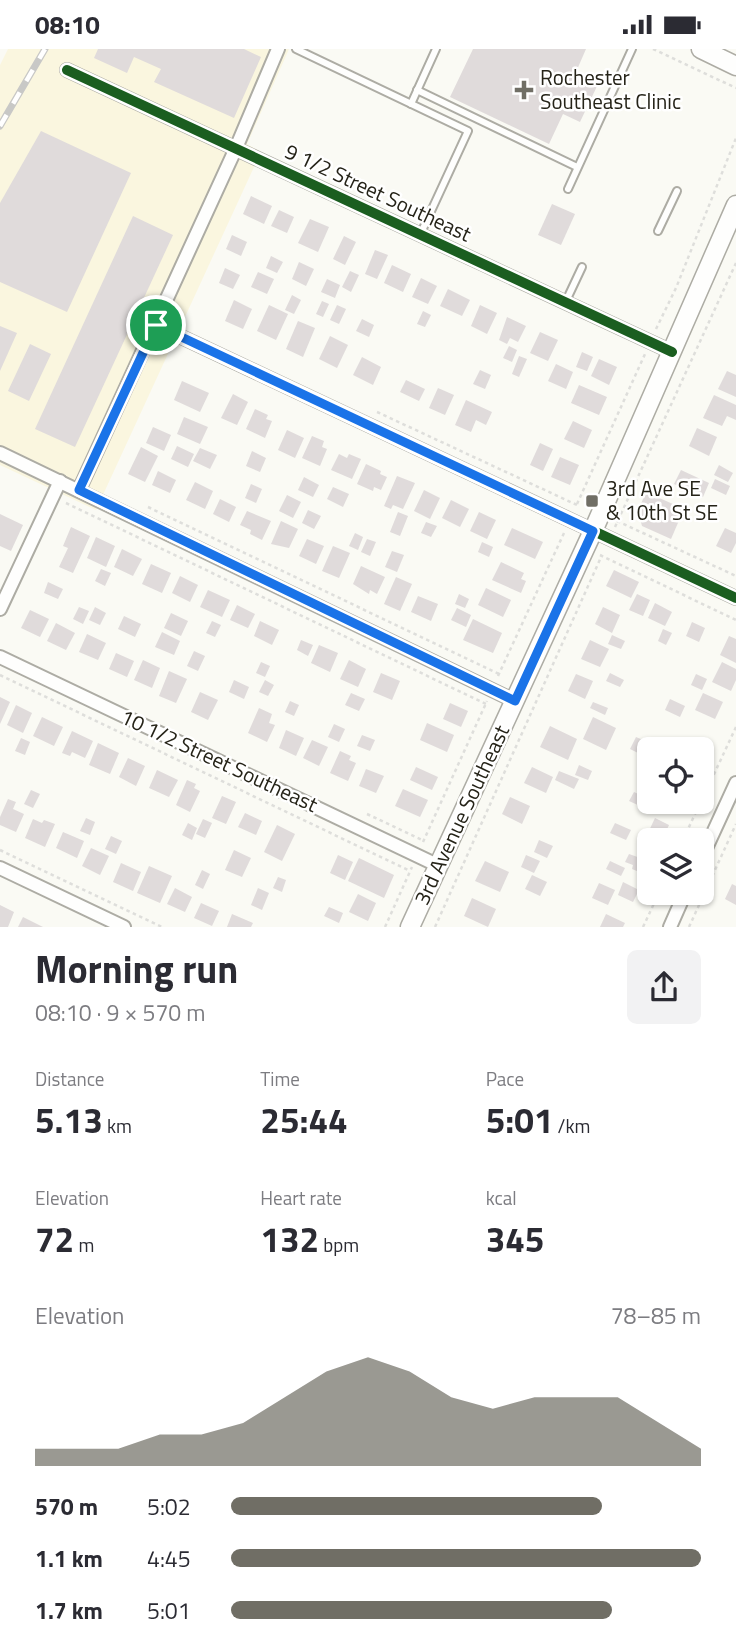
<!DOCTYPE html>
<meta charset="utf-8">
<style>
body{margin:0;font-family:"Titillium Web",sans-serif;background:#f2f2f3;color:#2b2b33;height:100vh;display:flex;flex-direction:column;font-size:26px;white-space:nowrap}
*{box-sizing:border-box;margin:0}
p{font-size:23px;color:#7c7c81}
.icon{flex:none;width:38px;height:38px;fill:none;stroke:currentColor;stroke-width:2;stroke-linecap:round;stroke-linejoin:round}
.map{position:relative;height:878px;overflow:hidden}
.drawer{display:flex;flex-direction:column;background:#fff;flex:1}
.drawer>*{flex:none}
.fabs{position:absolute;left:637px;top:688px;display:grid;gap:14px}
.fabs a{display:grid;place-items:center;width:77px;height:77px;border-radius:10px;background:#fff;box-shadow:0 2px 5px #0004;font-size:35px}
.pin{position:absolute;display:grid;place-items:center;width:60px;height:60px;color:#fff;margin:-30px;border:4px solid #fff;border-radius:50%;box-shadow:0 2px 7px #0007}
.round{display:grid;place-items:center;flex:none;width:74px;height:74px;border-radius:10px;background:#f2f2f3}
.head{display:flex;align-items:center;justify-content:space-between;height:119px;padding:0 35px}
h1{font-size:38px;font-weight:700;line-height:52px}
.figures{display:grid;grid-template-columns:repeat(3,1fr);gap:10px;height:119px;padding:7px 35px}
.figures div{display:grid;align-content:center}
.figures b{font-size:35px;font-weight:700}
.figures small{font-size:19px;font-weight:400}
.figures p{font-size:19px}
.chart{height:196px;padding:14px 35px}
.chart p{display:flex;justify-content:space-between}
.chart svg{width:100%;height:126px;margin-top:7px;fill:#706e65;opacity:.7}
ul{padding:0 35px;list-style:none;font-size:23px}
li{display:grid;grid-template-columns:112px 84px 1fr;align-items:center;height:52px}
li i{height:18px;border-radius:9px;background:#706e65}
.status{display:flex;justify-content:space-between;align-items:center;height:49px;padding:0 35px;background:#fff;direction:ltr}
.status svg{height:19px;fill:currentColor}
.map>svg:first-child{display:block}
.built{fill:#faf6df}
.building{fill:#e0dbdb}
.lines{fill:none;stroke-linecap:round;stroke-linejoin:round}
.lane-casing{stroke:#adaca4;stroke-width:10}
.street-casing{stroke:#adaca4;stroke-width:16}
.secondary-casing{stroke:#adaca4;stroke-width:21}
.path{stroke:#dededb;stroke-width:2.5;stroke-dasharray:3.5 3.5;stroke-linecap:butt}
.lane{stroke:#fefefd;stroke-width:6}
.street{stroke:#fefefd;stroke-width:12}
.secondary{stroke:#fefefd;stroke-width:18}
.rail-casing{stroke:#c8c8c6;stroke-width:7}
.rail{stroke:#fff;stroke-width:4.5;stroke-dasharray:13;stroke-linecap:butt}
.cycleway-casing{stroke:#fff;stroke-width:15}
.cycleway{stroke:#1b5e20;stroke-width:10}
.route-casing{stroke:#fff;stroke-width:14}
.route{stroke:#1a73e8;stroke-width:9}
.poi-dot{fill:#706e65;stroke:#fff;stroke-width:2.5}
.labels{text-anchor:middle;stroke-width:5;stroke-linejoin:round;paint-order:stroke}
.poi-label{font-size:21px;fill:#252318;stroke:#fff;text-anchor:start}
.street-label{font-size:21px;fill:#252318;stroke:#fff}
</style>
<div class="status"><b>08:10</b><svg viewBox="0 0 49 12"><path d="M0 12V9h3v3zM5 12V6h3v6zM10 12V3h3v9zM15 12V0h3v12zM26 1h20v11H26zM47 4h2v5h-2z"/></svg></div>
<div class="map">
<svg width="736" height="878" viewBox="0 0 736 878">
<rect width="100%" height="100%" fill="#fafaf4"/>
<polygon class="built" points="8,0 289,0 247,95 261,103 96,461 0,416 0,16"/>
<g class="building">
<polygon points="98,0 244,0 261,8 234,69 154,33 161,20 134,8 127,24 94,9"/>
<polygon points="473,0 586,0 576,23 599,33 580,73 563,65 549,95 450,48"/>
<polygon points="41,82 131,124 67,263 0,233 0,154"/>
<polygon points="251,147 272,157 264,175 243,165"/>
<polygon points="552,155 575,165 561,196 538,186"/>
<polygon points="279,161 294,168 287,184 271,177"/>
<polygon points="133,167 173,186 75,398 35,380"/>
<polygon points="310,170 329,178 318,203 298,194"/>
<polygon points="232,186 247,193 241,207 226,200"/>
<polygon points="344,187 356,193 345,216 333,210"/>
<polygon points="375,201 388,206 377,230 365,225"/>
<polygon points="271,207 283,213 277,224 266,219"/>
<polygon points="299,213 314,220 306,237 292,230"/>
<polygon points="392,216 411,225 403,243 384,234"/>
<polygon points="225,219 240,226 233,240 219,234"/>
<polygon points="350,222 359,226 351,243 342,238"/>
<polygon points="258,223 274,230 267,245 251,238"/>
<polygon points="421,229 437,237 428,255 412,248"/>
<polygon points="327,230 340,236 335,249 321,243"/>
<polygon points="448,240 470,251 462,267 440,257"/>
<polygon points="292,246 301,251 294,265 285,261"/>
<polygon points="234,251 252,260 243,280 225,272"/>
<polygon points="322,252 329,255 323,268 316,265"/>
<polygon points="269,256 288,265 276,291 257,282"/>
<polygon points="337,256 346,260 339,275 330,271"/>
<polygon points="480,256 497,264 487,285 471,277"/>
<polygon points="423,262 431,266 425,278 417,275"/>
<polygon points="507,268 526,277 518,293 510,289 507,295 499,291"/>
<polygon points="362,270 374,276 369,288 356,282"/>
<polygon points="298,272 315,279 303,308 286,300"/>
<polygon points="0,277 17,284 0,322"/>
<polygon points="540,283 558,291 548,312 530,304"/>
<polygon points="330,287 348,296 337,319 319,310"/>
<polygon points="30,295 51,305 29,352 8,342"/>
<polygon points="509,297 517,301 512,313 503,309"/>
<polygon points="582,303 593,308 587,322 576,318"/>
<polygon points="519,307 527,310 519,328 512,325"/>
<polygon points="362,308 381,318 373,336 353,326"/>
<polygon points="599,310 617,318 609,336 591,327"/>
<polygon points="556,315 573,323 566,340 548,332"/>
<polygon points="480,321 491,326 485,340 473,335"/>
<polygon points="727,322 736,326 736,348 718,340"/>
<polygon points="406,331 425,340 419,352 400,343"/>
<polygon points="182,332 209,344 200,363 174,351"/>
<polygon points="579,336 607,348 599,366 571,354"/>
<polygon points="438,339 454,346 445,366 429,359"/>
<polygon points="233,345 248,353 237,376 221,369"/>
<polygon points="714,346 736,356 736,371 727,367 722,377 703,369"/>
<polygon points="466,351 492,363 486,376 476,371 471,383 455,376"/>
<polygon points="255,360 268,366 266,370 272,372 265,389 246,380"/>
<polygon points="184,368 208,378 200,395 177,385"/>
<polygon points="573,372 592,381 584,399 564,390"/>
<polygon points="153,378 171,386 164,402 146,394"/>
<polygon points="697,379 717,388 709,407 689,397"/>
<polygon points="287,381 304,389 295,409 278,401"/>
<polygon points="312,387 324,392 322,398 327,400 320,417 302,409"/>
<polygon points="540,394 553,400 543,422 530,416"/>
<polygon points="177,397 194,405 188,418 171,410"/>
<polygon points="141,398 158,407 145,433 128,425"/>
<polygon points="200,399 217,406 210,420 193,412"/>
<polygon points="252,402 266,409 260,423 246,417"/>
<polygon points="339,405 347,409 349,405 361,410 352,430 331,421"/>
<polygon points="560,408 579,416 570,436 551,428"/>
<polygon points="366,415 381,422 380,425 387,428 381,441 374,438 373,442 357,435"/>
<polygon points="719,416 733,424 728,433 714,426"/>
<polygon points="681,421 709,434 703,448 674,435"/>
<polygon points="158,422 176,431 170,444 152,436"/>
<polygon points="397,427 415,434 403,460 393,456 391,460 384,457"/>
<polygon points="304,428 319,436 313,448 298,441"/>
<polygon points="715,430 730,437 726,446 711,439"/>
<polygon points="195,433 213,442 205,460 186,451"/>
<polygon points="251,435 262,440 256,454 245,449"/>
<polygon points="333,438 349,445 343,458 327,450"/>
<polygon points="424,441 440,449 430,470 414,462"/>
<polygon points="646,443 684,460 671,490 642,477 638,462"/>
<polygon points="287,446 301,453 293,469 279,462"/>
<polygon points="220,450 236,458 229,473 213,465"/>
<polygon points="451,451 469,460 460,478 442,469"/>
<polygon points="308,461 321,467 314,480 302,474"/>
<polygon points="247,462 271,472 262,491 250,485 251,481 240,476"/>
<polygon points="398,463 408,467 400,487 390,483"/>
<polygon points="479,463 496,471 487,490 470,482"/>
<polygon points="0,465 23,476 11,502 0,497"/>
<polygon points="281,472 298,480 289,499 271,495"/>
<polygon points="426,473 437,477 431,488 421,484"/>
<polygon points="71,478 90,487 73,524 59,518 68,499 63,497"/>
<polygon points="512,479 543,493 535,510 504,496"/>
<polygon points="725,479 736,484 736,494 731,504 716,497"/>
<polygon points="355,484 363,488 358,501 349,497"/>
<polygon points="96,488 115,497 106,518 87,509"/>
<polygon points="307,490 324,497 316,515 299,507"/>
<polygon points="367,490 376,493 370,507 361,503"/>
<polygon points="482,493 493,498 489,508 478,503"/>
<polygon points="333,497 350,504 339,529 322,522"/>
<polygon points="122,500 142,510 133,527 114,518"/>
<polygon points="392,502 404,506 397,523 385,518"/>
<polygon points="501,513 524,524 521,530 526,532 521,544 492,531"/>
<polygon points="151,515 171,524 162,544 142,535"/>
<polygon points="361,517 385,528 377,545 370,541 369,545 353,535"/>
<polygon points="101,520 111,524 105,537 95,532"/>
<polygon points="614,521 639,533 631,549 606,537"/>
<polygon points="180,527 198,536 190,553 172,544"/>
<polygon points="396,528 412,535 400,562 384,555"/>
<polygon points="48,533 63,540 58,550 44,544"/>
<polygon points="486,539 511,551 503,568 478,556"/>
<polygon points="208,541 230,551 222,568 200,558"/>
<polygon points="459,545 469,550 465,559 455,555"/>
<polygon points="637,545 650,551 643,567 629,561"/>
<polygon points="418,547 438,555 431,572 411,563"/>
<polygon points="655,554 672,563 665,577 648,569"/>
<polygon points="237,556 255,565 248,579 230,571"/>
<polygon points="79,558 89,562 83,575 73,570"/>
<polygon points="95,558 106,564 100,576 89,571"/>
<polygon points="603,558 620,566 612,584 595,575"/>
<polygon points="457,559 471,566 466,578 451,571"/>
<polygon points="30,561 49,570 40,588 21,579"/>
<polygon points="171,564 188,572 181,587 164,579"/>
<polygon points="124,567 141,575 135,588 118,580"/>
<polygon points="473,570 502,584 493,604 463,591"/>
<polygon points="212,572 221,576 215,588 206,584"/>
<polygon points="260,572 279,581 272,596 254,587"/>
<polygon points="692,573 705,579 699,593 686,587"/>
<polygon points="56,574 75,584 66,601 47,592"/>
<polygon points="663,580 672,584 666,596 658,592"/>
<polygon points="162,583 180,592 174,606 155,598"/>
<polygon points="87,585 106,594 98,611 79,603"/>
<polygon points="612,586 625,592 621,600 608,595"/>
<polygon points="729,587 736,590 736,614 720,606"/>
<polygon points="301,591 313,596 308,607 297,601"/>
<polygon points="590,591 609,600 600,618 581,610"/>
<polygon points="319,596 338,604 330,623 311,614"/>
<polygon points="194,602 205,607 198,622 187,617"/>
<polygon points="116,604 134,612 127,628 109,620"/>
<polygon points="143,611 160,619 152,639 134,631"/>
<polygon points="349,611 366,620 358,638 340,630"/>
<polygon points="261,613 270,617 265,628 256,624"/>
<polygon points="722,613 736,620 736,631 731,642 712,633"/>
<polygon points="169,622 187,630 176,654 159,647"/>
<polygon points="381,624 400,632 392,651 373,643"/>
<polygon points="610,624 624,631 620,638 606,632"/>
<polygon points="576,625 593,632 585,650 568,642"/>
<polygon points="696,625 707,630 702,641 691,636"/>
<polygon points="234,631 249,638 244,650 229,643"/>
<polygon points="265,631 274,636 268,647 259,643"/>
<polygon points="200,643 218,651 208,671 191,663"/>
<polygon points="351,644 365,650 359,662 345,656"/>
<polygon points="703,644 723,653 715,670 695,661"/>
<polygon points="0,648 10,653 0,675"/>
<polygon points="670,650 685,657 680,668 665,661"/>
<polygon points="290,652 299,656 294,667 285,663"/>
<polygon points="593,653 608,659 605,666 590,659"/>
<polygon points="450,654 468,662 461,678 443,670"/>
<polygon points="16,656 32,664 23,684 7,676"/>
<polygon points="259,659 272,665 269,674 275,676 267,693 248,684"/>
<polygon points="42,668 63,678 54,697 33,687"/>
<polygon points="593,668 616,679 606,701 583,690"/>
<polygon points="427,674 454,686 447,703 420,691"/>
<polygon points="334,675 345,680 339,693 328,688"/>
<polygon points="550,677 577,690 568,711 540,698"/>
<polygon points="286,681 304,689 296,707 279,699"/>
<polygon points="72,682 93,692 85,709 72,703 70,707 62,704"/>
<polygon points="362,686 375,691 370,702 357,697"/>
<polygon points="636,688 650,694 644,707 630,700"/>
<polygon points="21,689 30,693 25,706 15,702"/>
<polygon points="312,691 328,698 319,717 303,709"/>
<polygon points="98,694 119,704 110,725 89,716"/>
<polygon points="340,702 351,707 349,711 356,714 348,732 330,724"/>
<polygon points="128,709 145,717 136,737 119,728"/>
<polygon points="579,716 592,722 588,731 575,726"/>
<polygon points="416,718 438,728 432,741 410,731"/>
<polygon points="532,718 553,728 546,744 524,734"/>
<polygon points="366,720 384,727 376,744 359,737"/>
<polygon points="157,721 178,731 169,748 149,739"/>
<polygon points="559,722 579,730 574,740 555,731"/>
<polygon points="187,731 196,735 194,739 200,742 190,763 176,756"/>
<polygon points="403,740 428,751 420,768 395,757"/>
<polygon points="31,741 40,745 33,759 24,755"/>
<polygon points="634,743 645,748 640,757 629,752"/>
<polygon points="222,747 236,753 226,775 212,769"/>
<polygon points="510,748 530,757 522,775 502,765"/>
<polygon points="8,750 16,753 13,760 24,765 16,783 0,776 0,768"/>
<polygon points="245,764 262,772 256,786 238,778"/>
<polygon points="86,769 95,773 90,786 80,782"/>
<polygon points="655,769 669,776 662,791 646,788"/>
<polygon points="33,770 42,774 44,771 55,775 45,798 25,789"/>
<polygon points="203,770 212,774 205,789 196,785"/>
<polygon points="188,774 197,779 192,791 182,786"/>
<polygon points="615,774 631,781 626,791 610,784"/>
<polygon points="277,776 295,785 282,812 264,803"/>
<polygon points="63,783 84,792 77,809 56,799"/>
<polygon points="111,787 122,792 116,805 105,800"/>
<polygon points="539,791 553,797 547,809 534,803"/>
<polygon points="91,799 109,807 100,826 82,817"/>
<polygon points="234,801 251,809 242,828 225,821"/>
<polygon points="629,805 649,812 644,825 632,820 633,816 625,813"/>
<polygon points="338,806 353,813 345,831 330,824"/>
<polygon points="526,806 540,812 534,824 521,818"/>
<polygon points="359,809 394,826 384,849 348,832"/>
<polygon points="485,812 509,823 500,843 475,832"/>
<polygon points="610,812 625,819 621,827 606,820"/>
<polygon points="121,814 141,823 133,842 113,833"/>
<polygon points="149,817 172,827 160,854 137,844"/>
<polygon points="202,821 210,825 203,840 195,836"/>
<polygon points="532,826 547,833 540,847 525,840"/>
<polygon points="278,828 286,831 282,843 273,839"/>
<polygon points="623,833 639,841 633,853 618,846"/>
<polygon points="599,834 615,841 608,856 592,849"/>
<polygon points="732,835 736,837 736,856 725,850"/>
<polygon points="175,839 192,848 185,863 167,855"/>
<polygon points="258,839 269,844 262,861 251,856"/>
<polygon points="358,845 376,854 368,872 349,863"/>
<polygon points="472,849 496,860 488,878 464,867"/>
<polygon points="201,854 219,862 212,877 194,869"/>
<polygon points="0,856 14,863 8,878 0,878"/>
<polygon points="329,858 343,864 339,874 324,867"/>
<polygon points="232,865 253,874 251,878 227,878"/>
<polygon points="606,865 625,874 623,878 600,878"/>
<polygon points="23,868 43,878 18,878"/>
</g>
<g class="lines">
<g class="lane-casing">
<g id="lane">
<polyline points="296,0 468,82 420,186"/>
<polyline points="417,41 577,118"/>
<polyline points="411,55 436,0"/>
<polyline points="568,140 632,0"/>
<polyline points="658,182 677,142"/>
<polyline points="566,252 582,218"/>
</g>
</g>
<g class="street-casing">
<g id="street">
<polyline points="67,21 672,303"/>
<polyline points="156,276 736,549"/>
<polyline points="0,404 515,652"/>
<polyline points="79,441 236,99 278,0"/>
<polyline points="0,560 60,432"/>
<polyline points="0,608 439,817"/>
<polyline points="702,808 736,734"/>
<polyline points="0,819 124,878"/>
<polyline points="670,878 685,844"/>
</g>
</g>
<g class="secondary-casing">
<g id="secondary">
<polyline points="701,0 736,17"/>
<polyline points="410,878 593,482 736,156"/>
</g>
</g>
<g class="path">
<polyline points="653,0 736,39"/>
<polyline points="656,280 676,239 736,89"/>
<polyline points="377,363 577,456"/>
<polyline points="66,454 486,655"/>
<polyline points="577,455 645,305"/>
<polyline points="148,458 499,625"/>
<polyline points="617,472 736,527"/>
<polyline points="615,478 736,214"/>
<polyline points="600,506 736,571"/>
<polyline points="0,626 410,822"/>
<polyline points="498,627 564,484"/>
<polyline points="702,751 736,678"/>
<polyline points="367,765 424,792"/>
<polyline points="683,791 701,752"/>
<polyline points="423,793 487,652"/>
<polyline points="0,801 162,878"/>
<polyline points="385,878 412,818"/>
<polyline points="435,878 602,506"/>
<polyline points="643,878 659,844"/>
<polyline points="689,878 736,775"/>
</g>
<use href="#lane" class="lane"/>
<use href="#street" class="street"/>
<use href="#secondary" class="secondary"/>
<g class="rail-casing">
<polyline id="rail" points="0,77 45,0"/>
</g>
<use href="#rail" class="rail"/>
<g class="cycleway-casing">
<g id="cycleway">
<polyline points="67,21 672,303"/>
<polyline points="156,276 736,549"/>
</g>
</g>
<use href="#cycleway" class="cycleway"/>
</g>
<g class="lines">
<g class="route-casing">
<polygon id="route" points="156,276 593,482 515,652 79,441"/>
</g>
<use href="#route" class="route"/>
</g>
<g class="poi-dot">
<path d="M520.5 30.5h7v7h7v7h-7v7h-7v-7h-7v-7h7z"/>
<rect x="585" y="445" width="14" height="14" rx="3.5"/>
</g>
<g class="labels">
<g class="poi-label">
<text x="540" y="36">Rochester<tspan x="540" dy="24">Southeast Clinic</tspan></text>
<text x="606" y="447">3rd Ave SE<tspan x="606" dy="24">&amp; 10th St SE</tspan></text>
</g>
<g class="street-label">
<text transform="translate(378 144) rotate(25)" y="7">9 1/2 Street Southeast</text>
<text transform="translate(219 712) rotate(25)" y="7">10 1/2 Street Southeast</text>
<text transform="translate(462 766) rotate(-65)" y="7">3rd Avenue Southeast</text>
</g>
</g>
</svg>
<div class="fabs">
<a><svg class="icon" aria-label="locate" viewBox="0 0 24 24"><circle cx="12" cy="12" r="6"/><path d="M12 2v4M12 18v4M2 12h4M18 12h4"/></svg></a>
<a><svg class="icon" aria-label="layers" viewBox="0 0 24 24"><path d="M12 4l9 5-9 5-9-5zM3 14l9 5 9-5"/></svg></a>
</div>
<div class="pin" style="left:156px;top:276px;background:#1e9e55"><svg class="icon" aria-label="arrive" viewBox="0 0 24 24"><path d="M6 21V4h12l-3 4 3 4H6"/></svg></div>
</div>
<section class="drawer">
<div class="head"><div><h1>Morning run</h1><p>08:10 · 9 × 570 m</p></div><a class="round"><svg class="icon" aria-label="share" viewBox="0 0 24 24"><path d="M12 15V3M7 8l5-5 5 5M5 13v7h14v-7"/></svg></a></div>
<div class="figures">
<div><p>Distance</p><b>5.13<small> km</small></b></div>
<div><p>Time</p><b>25:44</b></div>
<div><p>Pace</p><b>5:01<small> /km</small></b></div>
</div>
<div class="figures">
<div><p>Elevation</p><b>72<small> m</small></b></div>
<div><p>Heart rate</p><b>132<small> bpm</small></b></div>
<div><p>kcal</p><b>345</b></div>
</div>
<div class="chart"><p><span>Elevation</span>78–85 m</p>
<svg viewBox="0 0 160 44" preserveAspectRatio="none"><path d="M0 44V38L10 38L20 38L30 33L40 33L50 29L60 20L70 11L80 6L90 11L100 20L110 24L120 20L130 20L140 20L150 29L160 38V44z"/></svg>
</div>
<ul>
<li><b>570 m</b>5:02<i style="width:79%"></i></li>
<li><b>1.1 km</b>4:45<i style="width:100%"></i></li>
<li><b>1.7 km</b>5:01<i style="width:81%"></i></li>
</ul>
</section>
